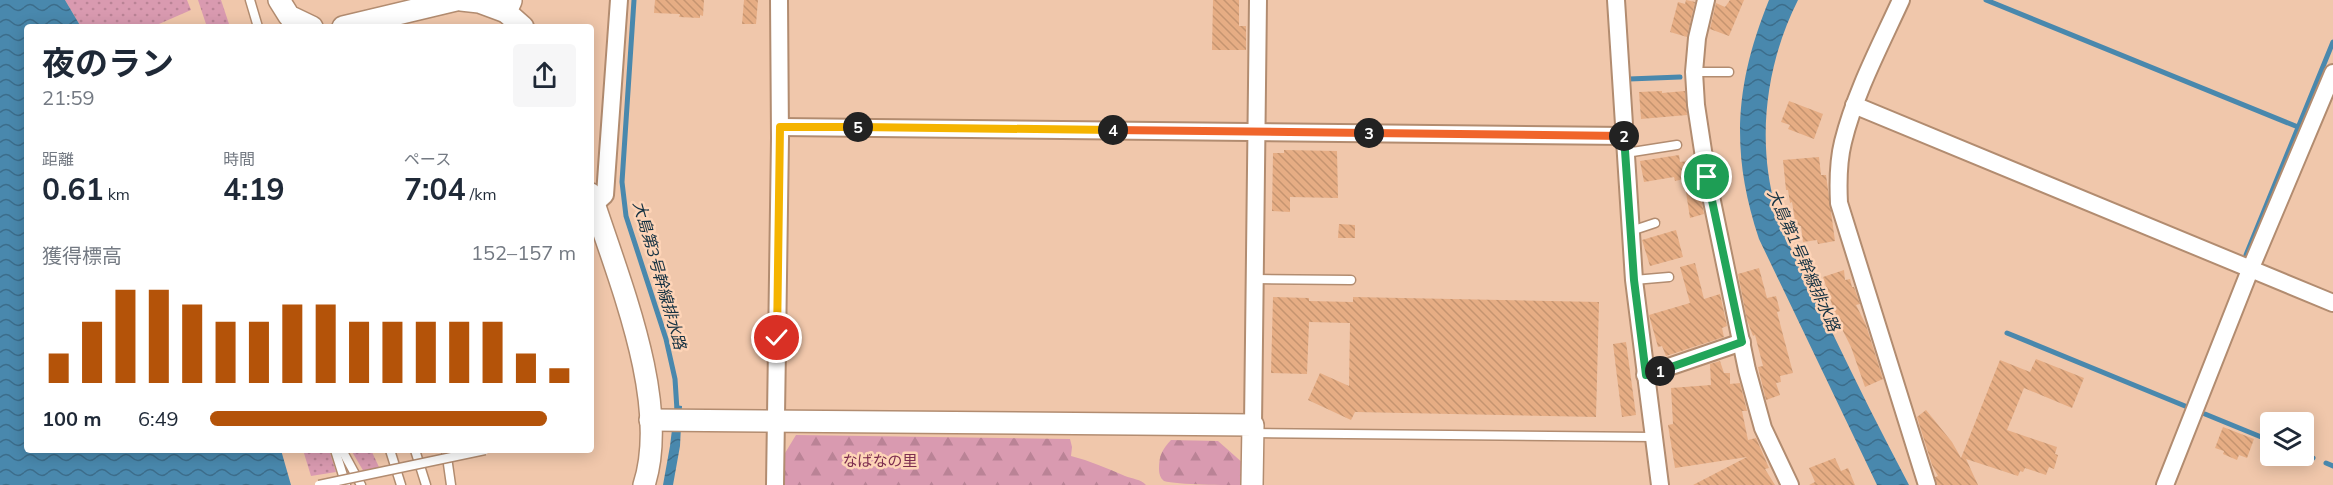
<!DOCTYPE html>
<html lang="ja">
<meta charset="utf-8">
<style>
body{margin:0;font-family:Mulish,"Noto Sans JP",sans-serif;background:#f6f6f7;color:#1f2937;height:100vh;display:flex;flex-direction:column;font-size:22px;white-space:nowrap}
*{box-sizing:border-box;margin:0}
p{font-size:20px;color:#747a83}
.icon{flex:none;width:33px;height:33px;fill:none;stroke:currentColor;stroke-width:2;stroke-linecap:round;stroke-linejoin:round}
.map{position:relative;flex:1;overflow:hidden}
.details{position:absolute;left:24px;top:24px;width:570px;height:429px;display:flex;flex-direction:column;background:#fff;border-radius:6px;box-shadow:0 3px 15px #0003}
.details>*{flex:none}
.controls{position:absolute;left:2260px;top:412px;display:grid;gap:12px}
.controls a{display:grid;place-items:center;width:54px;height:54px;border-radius:6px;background:#fff;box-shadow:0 3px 15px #0003;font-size:30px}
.pin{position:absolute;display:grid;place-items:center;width:51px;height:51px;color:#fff;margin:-26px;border:3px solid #fff;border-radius:50%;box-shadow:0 2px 6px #0007}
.km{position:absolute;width:30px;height:30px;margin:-15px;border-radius:50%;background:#222;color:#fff;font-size:16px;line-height:30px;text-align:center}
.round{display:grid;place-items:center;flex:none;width:63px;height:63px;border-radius:6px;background:#f6f6f7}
.summary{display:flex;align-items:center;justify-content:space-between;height:102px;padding:0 18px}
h1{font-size:33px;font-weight:700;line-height:45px}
.stats{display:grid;grid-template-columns:repeat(3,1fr);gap:9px;height:102px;padding:6px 18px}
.stats div{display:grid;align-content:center}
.stats b{font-size:30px;font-weight:700}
.stats small{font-size:16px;font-weight:400}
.stats p{font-size:16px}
.chart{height:168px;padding:12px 18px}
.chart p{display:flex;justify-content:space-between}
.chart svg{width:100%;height:108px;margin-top:6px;stroke:#b45309;stroke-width:6}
ul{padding:0 18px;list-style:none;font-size:20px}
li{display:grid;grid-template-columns:96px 72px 1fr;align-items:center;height:45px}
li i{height:15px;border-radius:8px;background:#b45309}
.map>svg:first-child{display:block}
.grass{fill:url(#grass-dots)}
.forest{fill:url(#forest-firs)}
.water{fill:url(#water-waves)}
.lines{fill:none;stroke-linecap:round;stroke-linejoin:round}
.stream{stroke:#4988ad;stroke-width:5}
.building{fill:url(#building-back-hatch)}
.service-casing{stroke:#b28c70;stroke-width:11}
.minor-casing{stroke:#b28c70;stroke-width:20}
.tertiary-casing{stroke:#b28c70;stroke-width:24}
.service{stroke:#fff;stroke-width:8}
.minor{stroke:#fff;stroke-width:16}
.tertiary{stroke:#fff;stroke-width:21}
.service-bridge-casing{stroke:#b28c70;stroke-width:11;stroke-linecap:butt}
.service-bridge{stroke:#fff;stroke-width:8}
.split-1-casing{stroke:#fff;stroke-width:12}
.split-2-casing{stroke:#fff;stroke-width:12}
.split-3-casing{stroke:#fff;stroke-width:12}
.split-4-casing{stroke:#fff;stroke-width:12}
.split-5-casing{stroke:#fff;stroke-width:12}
.split-6-casing{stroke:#fff;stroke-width:12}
.split-1{stroke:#22a559;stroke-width:8}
.split-2{stroke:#22a559;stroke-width:8}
.split-3{stroke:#f0652b;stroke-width:8}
.split-4{stroke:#f0652b;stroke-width:8}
.split-5{stroke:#f5b400;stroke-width:8}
.split-6{stroke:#f5b400;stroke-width:8}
.labels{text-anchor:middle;stroke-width:5;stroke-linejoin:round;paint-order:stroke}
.park-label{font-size:15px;fill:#7d2d4f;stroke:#fed4b7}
.water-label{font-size:16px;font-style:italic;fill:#143142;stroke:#fed4b7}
</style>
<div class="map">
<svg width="2333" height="485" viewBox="0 0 2333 485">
<defs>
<pattern id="grass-dots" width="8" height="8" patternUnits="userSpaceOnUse" patternTransform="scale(1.5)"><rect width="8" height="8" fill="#d99ab0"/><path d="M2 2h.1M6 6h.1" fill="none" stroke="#ba8396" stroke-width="1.8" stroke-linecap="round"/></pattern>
<pattern id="forest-firs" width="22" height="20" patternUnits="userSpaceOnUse" patternTransform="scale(1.5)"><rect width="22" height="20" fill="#d99ab0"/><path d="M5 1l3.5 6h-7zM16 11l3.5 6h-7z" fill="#ba8396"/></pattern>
<pattern id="water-waves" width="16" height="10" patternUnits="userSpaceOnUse" patternTransform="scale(1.5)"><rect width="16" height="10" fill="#4988ad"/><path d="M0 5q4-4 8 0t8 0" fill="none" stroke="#3c6d8b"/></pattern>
<pattern id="building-back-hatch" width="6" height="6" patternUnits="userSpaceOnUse" patternTransform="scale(1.5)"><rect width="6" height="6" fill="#e6ad84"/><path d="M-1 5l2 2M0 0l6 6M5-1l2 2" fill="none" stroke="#c59470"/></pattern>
</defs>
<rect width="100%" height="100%" fill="#f0c7ab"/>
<g class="grass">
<polygon points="65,0 187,0 191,10 152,27 81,27"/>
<polygon points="198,0 221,0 230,27 207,27"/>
<polygon points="303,450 329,450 336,472 311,476"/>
<polygon points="351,450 371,450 379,467 364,472"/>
</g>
<g class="forest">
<path d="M796,435L1070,439L1072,447L1071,456C1090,461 1107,468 1125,476C1132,479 1141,479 1146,485H782V458Z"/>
<path d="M1171,440L1218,441L1244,464V485C1227,485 1177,485 1164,481C1160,478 1159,473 1159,469C1159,455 1162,450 1171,440Z"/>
</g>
<g class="water">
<polygon points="0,0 65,0 81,27 27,27 27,450 281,450 291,485 0,485"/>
<path d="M1769,0H1798C1766,63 1756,141 1776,209C1789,251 1812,291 1831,330C1856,382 1882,434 1909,485H1877L1759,239C1730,152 1735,84 1769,0Z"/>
<polygon points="675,405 682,406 680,446 673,485 663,485 670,446"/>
</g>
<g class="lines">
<g class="stream">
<polyline points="634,0 622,182 626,216 666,339 675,379 677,410"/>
<polyline points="1986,0 2298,127"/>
<polyline points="1629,79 1680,77"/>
<polyline points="2246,255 2333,42"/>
<polyline points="2007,333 2185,406"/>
<polyline points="2205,414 2271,441"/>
<polyline points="2304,454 2313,458"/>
<polyline points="2326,463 2333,466"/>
</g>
</g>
<g class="building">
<polygon points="655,0 704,0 703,16 700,15 700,18 679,17 680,14 654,13"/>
<polygon points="744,0 758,0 756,24 742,24"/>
<polygon points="1213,0 1239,0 1239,26 1246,26 1246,50 1212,50"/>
<polygon points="1686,0 1695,2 1687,37 1670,32 1678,2 1685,4"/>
<polygon points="1730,0 1744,0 1729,36 1710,29 1716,3 1725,7"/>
<polygon points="1662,91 1662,93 1685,91 1687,115 1641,119 1639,92"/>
<polygon points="1789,101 1823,114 1814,139 1788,129 1790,125 1781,122"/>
<polygon points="1284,150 1337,151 1338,198 1290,197 1290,212 1272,211 1273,153 1284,153"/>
<polygon points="1679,155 1680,162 1694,160 1704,214 1690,218 1684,179 1675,181 1674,177 1644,182 1640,161"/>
<polygon points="1819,157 1821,175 1826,175 1835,241 1818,244 1817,240 1803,242 1801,226 1796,226 1792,202 1790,203 1788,190 1786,190 1783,160"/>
<polygon points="1339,224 1355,225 1355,238 1338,238"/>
<polygon points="1676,230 1683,257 1650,266 1642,240"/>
<polygon points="1695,263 1704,299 1720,294 1727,326 1722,328 1724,337 1666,356 1662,346 1658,347 1649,315 1690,303 1680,267"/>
<polygon points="1759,268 1767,298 1776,296 1780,311 1777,312 1793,373 1780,376 1781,382 1776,383 1780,395 1766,400 1758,367 1763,366 1755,335 1753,336 1747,320 1738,274"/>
<polygon points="1844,270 1845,280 1850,279 1852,287 1854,287 1860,304 1856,305 1866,325 1883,379 1865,387 1851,347 1836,317 1823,277"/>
<polygon points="1273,297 1309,298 1309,301 1353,302 1353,297 1599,302 1596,417 1355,412 1351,420 1308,400 1320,373 1349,386 1350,323 1309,322 1307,374 1271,373"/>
<polygon points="1626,342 1636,415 1622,417 1613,344"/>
<polygon points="2036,359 2084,378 2072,408 2024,388 2007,430 2057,447 2055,454 2058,455 2054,469 2049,467 2046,475 2025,468 2023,472 2020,471 2018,476 1966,459 1978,485 1937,485 1935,477 1938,476 1932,465 1917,417 1926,410 1952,442 1961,458 2000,360 2030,372"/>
<polygon points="1720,361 1724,373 1730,373 1730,384 1740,383 1747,411 1742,411 1748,440 1756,438 1769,468 1765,469 1775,485 1693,485 1747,457 1675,468 1668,425 1673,424 1671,388 1711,385 1710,364"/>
<polygon points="2223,427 2254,439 2247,458 2239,455 2237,460 2223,454 2224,451 2215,448"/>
<polygon points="1835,458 1841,471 1848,468 1855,485 1809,485 1815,482 1809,468"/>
</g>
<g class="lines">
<g class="service-casing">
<g id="service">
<polyline points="250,0 258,27"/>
<polyline points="1694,72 1729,72"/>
<polyline points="1626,153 1677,145"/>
<polyline points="1631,231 1655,223"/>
<polyline points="1255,279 1351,280"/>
<polyline points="1634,280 1669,277"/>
<polyline points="1253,433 1653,437"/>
<polyline points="335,450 346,485"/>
<polyline points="342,450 361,485"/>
<polyline points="390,450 401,485"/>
<polyline points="415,450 426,485"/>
<polyline points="446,450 451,485"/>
</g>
</g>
<g class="minor-casing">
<g id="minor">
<polyline points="1616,0 1634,280 1660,485"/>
<polyline points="1706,0 1697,38 1694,72 1696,105 1707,177 1747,370 1763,428 1790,485"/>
<path d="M1901,0C1880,46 1855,93 1843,142C1838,162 1838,183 1839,203L1927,485"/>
<polyline points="1854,105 2333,303"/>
<polyline points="780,127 1625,136"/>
<polyline points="594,205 605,195 619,0"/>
<polyline points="1645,375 1742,342"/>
<polyline points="1253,425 1258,0"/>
<polyline points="775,485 780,138 779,0"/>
<polyline points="2165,485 2250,270 2333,73"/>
</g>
</g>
<g class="tertiary-casing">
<g id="tertiary">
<polyline points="279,0 289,16 312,27"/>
<polyline points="461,0 479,2 506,12"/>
<polyline points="511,1 506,12 523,27"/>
<polyline points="343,27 456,0"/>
<path d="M591,194C617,276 671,401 644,485"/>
<polyline points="650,420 1253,425 1252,485"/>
</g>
</g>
<use href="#service" class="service"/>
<use href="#minor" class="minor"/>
<use href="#tertiary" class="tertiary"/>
<g class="service-bridge-casing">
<polyline id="service-bridge" points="319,485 485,450"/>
</g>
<use href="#service-bridge" class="service-bridge"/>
</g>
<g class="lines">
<g class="split-1-casing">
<polyline id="split-1" points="1660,371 1742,342 1707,177"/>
</g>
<g class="split-2-casing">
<polyline id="split-2" points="1624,136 1634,280 1646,375 1660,371"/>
</g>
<g class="split-3-casing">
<polyline id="split-3" points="1369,133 1624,136"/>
</g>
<g class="split-4-casing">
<polyline id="split-4" points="1113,130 1369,133"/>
</g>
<g class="split-5-casing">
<polyline id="split-5" points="858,127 1113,130"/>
</g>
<g class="split-6-casing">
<polyline id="split-6" points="777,338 780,127 858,127"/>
</g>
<use href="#split-1" class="split-1"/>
<use href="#split-2" class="split-2"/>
<use href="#split-3" class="split-3"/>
<use href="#split-4" class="split-4"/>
<use href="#split-5" class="split-5"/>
<use href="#split-6" class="split-6"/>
</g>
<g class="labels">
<g class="park-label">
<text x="880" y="466">なばなの里</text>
</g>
<g class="water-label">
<text transform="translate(1804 260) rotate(66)" y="6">大島第1号幹線排水路</text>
<text transform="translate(660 275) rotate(74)" y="6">大島第3号幹線排水路</text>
</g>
</g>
</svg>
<div class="controls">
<a><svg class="icon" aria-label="layers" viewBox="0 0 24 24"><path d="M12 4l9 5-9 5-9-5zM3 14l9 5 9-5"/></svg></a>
</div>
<div class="pin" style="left:1707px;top:177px;background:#1e9e55"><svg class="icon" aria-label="arrive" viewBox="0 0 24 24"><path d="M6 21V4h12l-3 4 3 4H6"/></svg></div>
<div class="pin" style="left:777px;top:338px;background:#d93025"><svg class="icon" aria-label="check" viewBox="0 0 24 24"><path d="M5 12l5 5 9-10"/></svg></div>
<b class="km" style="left:1660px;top:371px">1</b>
<b class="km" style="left:1624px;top:136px">2</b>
<b class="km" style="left:1369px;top:133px">3</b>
<b class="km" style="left:1113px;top:130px">4</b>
<b class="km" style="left:858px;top:127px">5</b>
<section class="details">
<div class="summary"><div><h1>夜のラン</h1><p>21:59</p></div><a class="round"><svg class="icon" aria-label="share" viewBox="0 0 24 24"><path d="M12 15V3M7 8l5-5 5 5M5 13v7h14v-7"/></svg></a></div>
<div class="stats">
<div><p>距離</p><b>0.61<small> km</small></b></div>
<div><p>時間</p><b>4:19</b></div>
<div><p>ペース</p><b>7:04<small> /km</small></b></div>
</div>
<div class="chart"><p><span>獲得標高</span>152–157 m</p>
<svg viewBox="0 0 160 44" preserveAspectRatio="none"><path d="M5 44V32M15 44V19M25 44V6M35 44V6M45 44V12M55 44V19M65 44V19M75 44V12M85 44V12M95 44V19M105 44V19M115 44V19M125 44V19M135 44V19M145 44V32M155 44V38"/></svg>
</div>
<ul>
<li><b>100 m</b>6:49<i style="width:92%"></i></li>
</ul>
</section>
</div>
